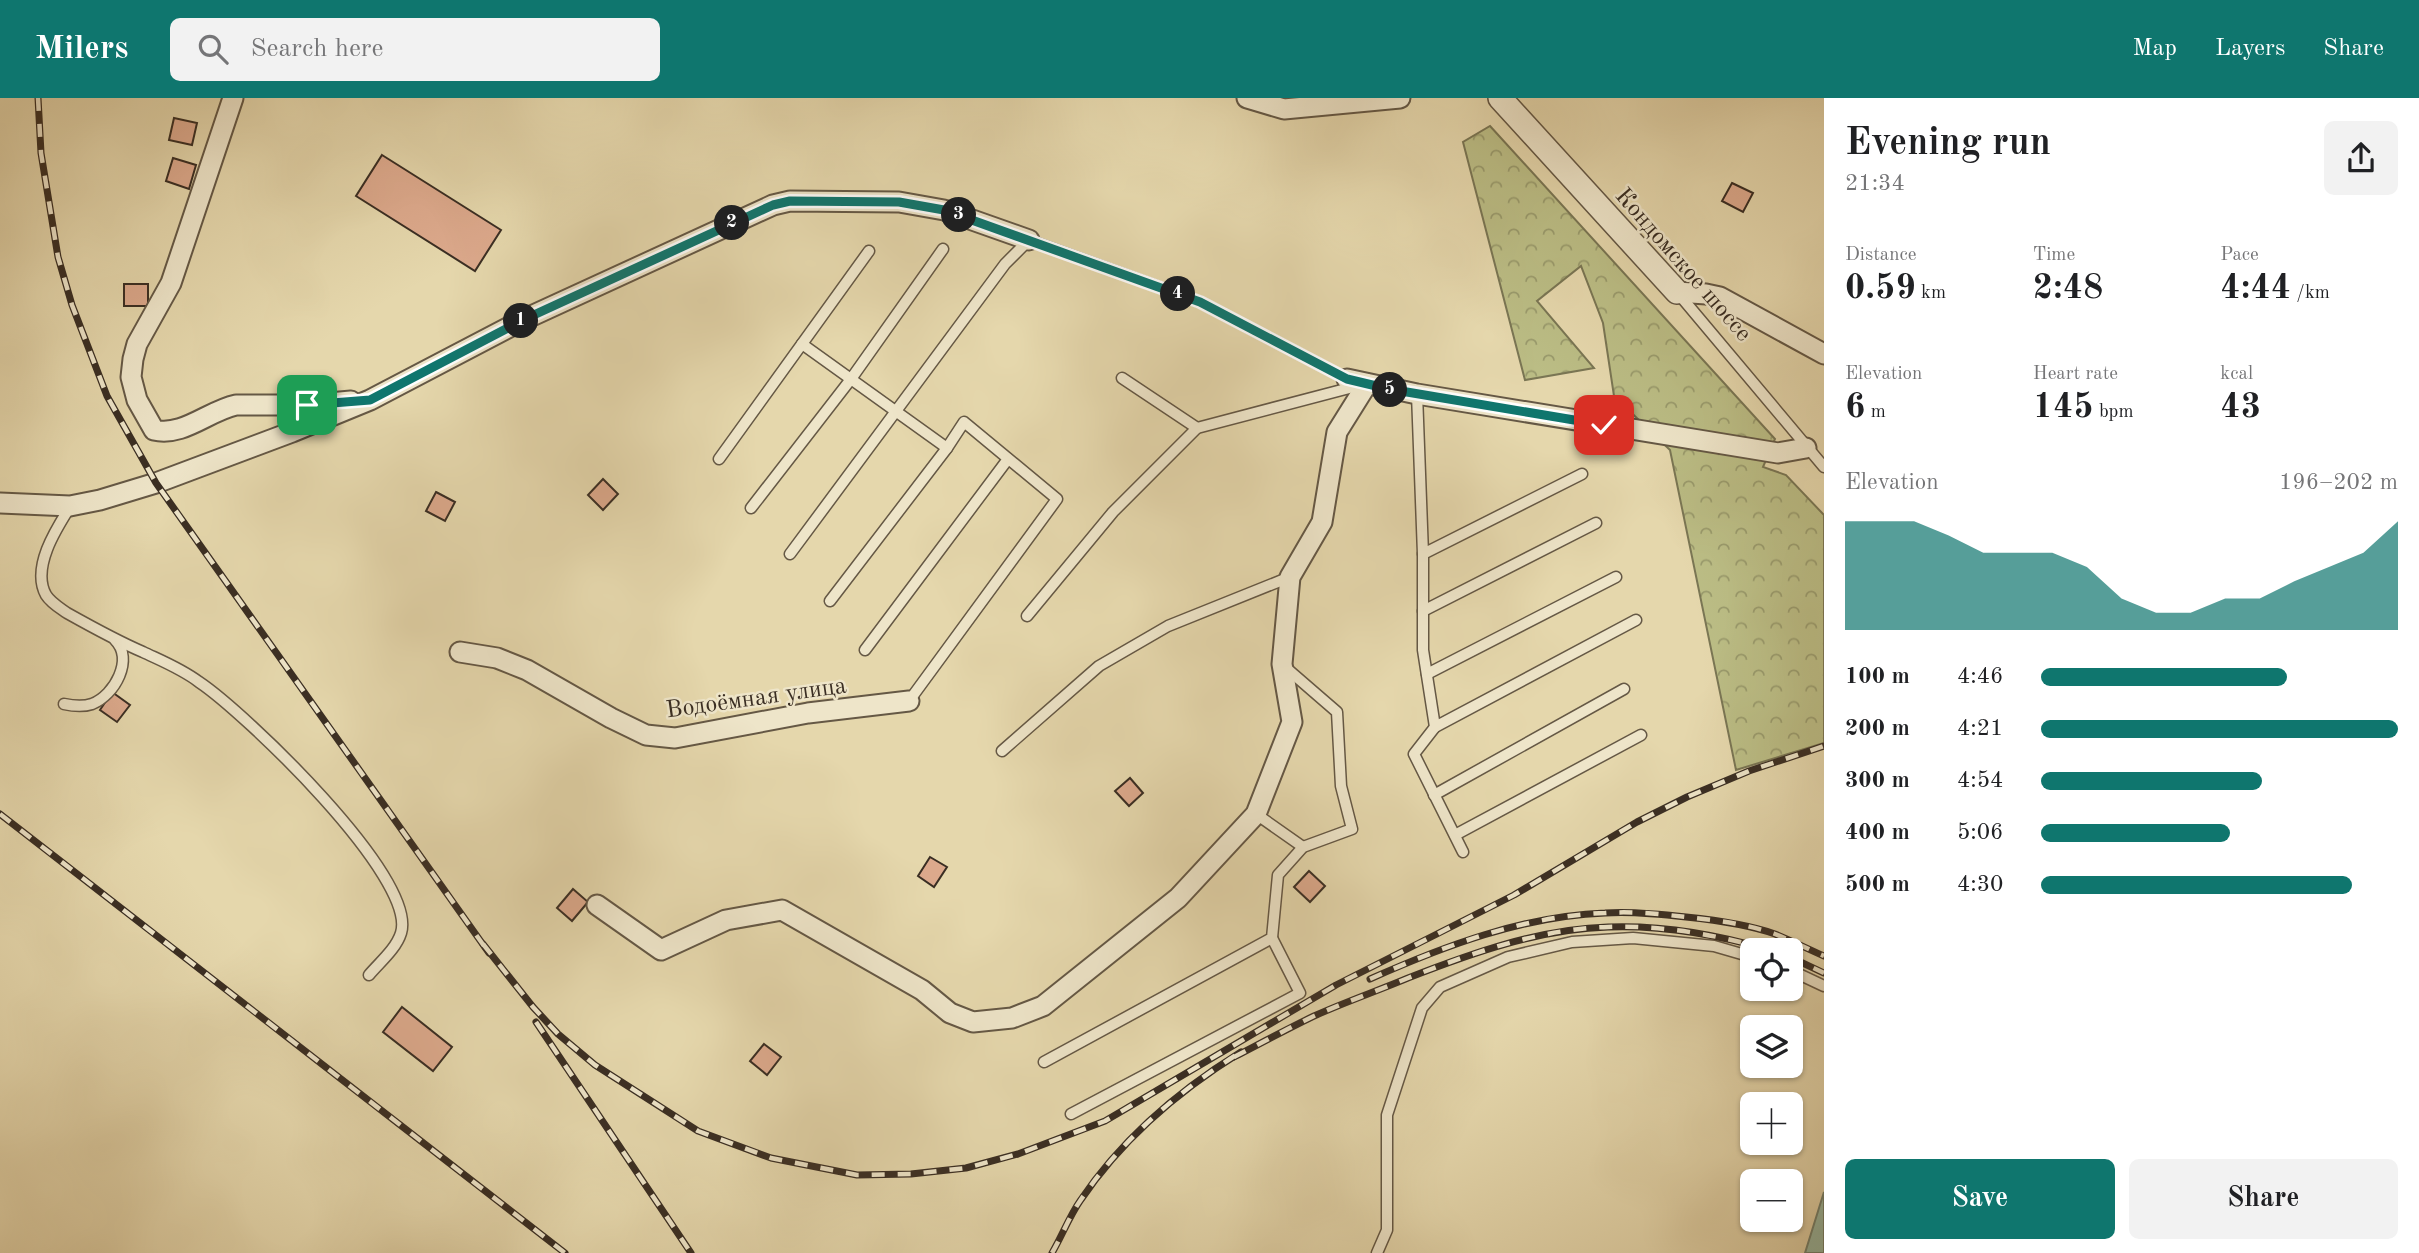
<!DOCTYPE html>
<meta charset="utf-8">
<style>
body{margin:0;font-family:"Old Standard TT",serif;background:#f2f2f2;color:#202124;height:100vh;display:flex;flex-direction:column;font-size:26px;white-space:nowrap}
*{box-sizing:border-box;margin:0}
p{font-size:23px;color:#757577}
.icon{flex:none;width:38px;height:38px;fill:none;stroke:currentColor;stroke-width:2;stroke-linecap:round;stroke-linejoin:round}
.map{position:relative;flex:1;overflow:hidden}
.sheet{display:flex;flex-direction:column;background:#fff;width:595px}
.sheet>*{flex:none}
.fabs{position:absolute;left:1740px;top:840px;display:grid;gap:14px}
.fabs a{display:grid;place-items:center;width:63px;height:63px;border-radius:10px;background:#fff;box-shadow:0 2px 5px #0004;font-size:35px}
.pin{position:absolute;display:grid;place-items:center;width:60px;height:60px;color:#fff;margin:-30px;border-radius:14px;box-shadow:0 4px 10px #0006}
.km{position:absolute;width:35px;height:35px;margin:-18px;border-radius:50%;background:#222;color:#fff;font-size:19px;line-height:35px;text-align:center}
.round{display:grid;place-items:center;flex:none;width:74px;height:74px;border-radius:10px;background:#f2f2f2}
.overview{display:flex;align-items:center;justify-content:space-between;height:119px;padding:0 21px}
h1{font-size:38px;font-weight:700;line-height:52px}
.stats{display:grid;grid-template-columns:repeat(3,1fr);gap:10px;height:119px;padding:7px 21px}
.stats div{display:grid;align-content:center}
.stats b{font-size:35px;font-weight:700}
.stats small{font-size:19px;font-weight:400}
.stats p{font-size:19px}
.chart{height:196px;padding:14px 21px}
.chart p{display:flex;justify-content:space-between}
.chart svg{width:100%;height:126px;margin-top:7px;fill:#0f766e;opacity:.7}
.cta{display:flex;gap:14px;margin-top:auto;padding:14px 21px}
.cta a{flex:1;height:80px;border-radius:10px;background:#0f766e;color:#fff;font-size:28px;font-weight:700;line-height:80px;text-align:center}
.cta a+a{background:#f2f2f2;color:#202124}
ul{padding:0 21px;list-style:none;font-size:23px}
li{display:grid;grid-template-columns:112px 84px 1fr;align-items:center;height:52px}
li i{height:18px;border-radius:9px;background:#0f766e}
header{display:flex;align-items:center;gap:42px;box-sizing:border-box;height:98px;padding:0 35px;background:#0f766e;color:#fff}
header strong{font-size:33px}
nav{display:flex;gap:38px;margin-inline-start:auto;font-size:24px}
.search{width:490px;height:63px;background:#f2f2f2;display:flex;align-items:center;gap:18px;box-sizing:border-box;padding:0 24px;border-radius:10px;color:#757577;font-size:26px}
main{display:flex;flex:1;min-height:0}
.map>svg:first-child{display:block}
.forest{fill:url(#forest-crowns);stroke:#7a7654;stroke-width:2}
.water{fill:#97baa4;stroke:#728270;stroke-width:2}
.building{fill:#dca98c;stroke:#3a2e23;stroke-width:2}
.lines{fill:none;stroke-linecap:round;stroke-linejoin:round}
.service-casing{stroke:#655845;stroke-width:13}
.minor-casing{stroke:#655845;stroke-width:23}
.tertiary-casing{stroke:#655845;stroke-width:26}
.service{stroke:#eee5c9;stroke-width:10}
.minor{stroke:#eee5c9;stroke-width:19}
.tertiary{stroke:#eee5c9;stroke-width:23}
.rail-casing{stroke:#3a2e23;stroke-width:7}
.rail{stroke:#eee5c9;stroke-width:4.5;stroke-dasharray:13;stroke-linecap:butt}
.route-casing{stroke:#fff;stroke-width:14}
.route{stroke:#0f766e;stroke-width:9}
.labels{text-anchor:middle;stroke-width:5;stroke-linejoin:round;paint-order:stroke}
.street-label{font-size:24px;fill:#3a2e23;stroke:#eee5c9}
</style>
<header>
<strong>Milers</strong>
<div class="search"><svg class="icon" aria-label="search" viewBox="0 0 24 24"><circle cx="10" cy="10" r="6"/><path d="M15 15l6 6"/></svg>Search here</div>
<nav><a>Map</a><a>Layers</a><a>Share</a></nav>
</header>
<main>
<div class="map">
<svg width="1824" height="1155" viewBox="0 0 1824 1155">
<defs>
<pattern id="forest-crowns" width="20" height="18" patternUnits="userSpaceOnUse" patternTransform="scale(1.75)"><rect width="20" height="18" fill="#bbbd85"/><path d="M2 6a3 3 0 1 1 6 0M12 15a3 3 0 1 1 6 0" fill="none" stroke="#999a6c"/></pattern>
</defs>
<rect width="100%" height="100%" fill="#e5d7ac"/>
<filter id="stains"><feTurbulence type="fractalNoise" baseFrequency=".00286" numOctaves="4"/><feColorMatrix values="0 0 0 0 .2 0 0 0 0 .09 0 0 0 0 .02 0 0 0 .5 -.17"/></filter>
<radialGradient id="worn" r=".72"><stop offset=".6" stop-color="#630" stop-opacity="0"/><stop offset="1" stop-color="#630" stop-opacity=".3"/></radialGradient>
<polygon class="forest" points="1490,28 1775,341 1763,369 1786,377 1824,417 1824,645 1736,672 1670,352 1614,298 1603,225 1581,168 1537,203 1594,270 1525,282 1463,44"/>
<polygon class="water" points="1824,1094 1824,1155 1805,1155"/>
<g class="building">
<polygon points="174,20 197,25 192,47 169,42"/>
<polygon points="382,57 501,132 475,173 356,98"/>
<polygon points="173,60 196,67 189,91 166,83"/>
<polygon points="1732,85 1753,95 1743,114 1722,103"/>
<rect x="124" y="186" width="24" height="22"/>
<polygon points="603,381 618,396 603,412 588,397"/>
<polygon points="436,394 455,404 445,423 426,413"/>
<polygon points="112,594 130,607 117,624 100,612"/>
<polygon points="1130,680 1143,695 1129,708 1115,693"/>
<polygon points="930,759 947,769 934,789 918,778"/>
<polygon points="1309,773 1325,788 1310,804 1294,789"/>
<polygon points="573,791 588,804 572,823 557,810"/>
<polygon points="402,909 452,949 433,973 383,934"/>
<polygon points="764,946 781,959 767,977 750,963"/>
</g>
<g class="lines">
<g class="service-casing">
<g id="service">
<polyline points="1677,194 1824,369"/>
<polyline points="802,246 947,350 964,324 1057,401 909,603"/>
<polyline points="1122,280 1197,330"/>
<polyline points="1417,296 1423,456 1582,376"/>
<polyline points="719,361 869,153"/>
<path d="M70,409C56,431 31,470 46,497C51,505 60,510 67,515C92,529 117,543 143,554C162,563 182,571 199,584C244,614 418,780 401,835C396,851 380,864 369,877"/>
<polyline points="751,410 851,281 943,151"/>
<polyline points="790,456 1005,166 1029,142 1200,204 1347,281"/>
<polyline points="1423,456 1423,552 1435,629 1414,656 1463,754"/>
<polyline points="830,503 947,350"/>
<polyline points="1423,513 1596,425"/>
<polyline points="1027,518 1113,414 1197,330 1357,288"/>
<polyline points="865,552 1008,361"/>
<polyline points="1427,576 1616,479"/>
<path d="M64,606C73,608 83,609 92,606C115,597 134,561 115,542"/>
<polyline points="1435,629 1636,522"/>
<polyline points="1002,653 1099,568 1168,528 1290,479"/>
<polyline points="1434,697 1624,591"/>
<polyline points="1256,716 1303,749"/>
<polyline points="1455,737 1641,637"/>
<polyline points="1790,872 1824,888"/>
<polyline points="1044,964 1272,840 1278,777 1303,749 1352,731 1341,688 1337,614 1285,569"/>
<polyline points="1071,1016 1300,895 1272,840"/>
<polyline points="1377,1155 1387,1132 1387,1017 1422,910 1440,889 1508,859 1572,844 1633,840 1714,848 1752,859"/>
</g>
</g>
<g class="minor-casing">
<g id="minor">
<path d="M233,0L171,185L137,246L133,261L131,279L137,302L154,332C183,339 208,313 236,307H307L351,303"/>
<polyline points="1247,0 1284,11 1400,0"/>
<polyline points="1677,194 1706,196 1720,199 1824,256"/>
<polyline points="1347,281 1417,296 1778,355 1806,350"/>
<polyline points="0,405 70,408 100,402 156,385 292,334 370,302 525,221 773,107 790,103 899,104 944,112 1029,142"/>
<polyline points="460,554 497,560 527,572 611,620 646,637 675,640 808,615 909,603"/>
<polyline points="597,807 661,852 726,822 782,812 922,892 950,915 973,924 1012,920 1043,908 1178,800 1256,716 1292,624 1282,566 1290,479 1322,424 1337,334 1367,286"/>
</g>
</g>
<g class="tertiary-casing">
<polyline id="tertiary" points="1500,0 1677,194"/>
</g>
<use href="#service" class="service"/>
<use href="#minor" class="minor"/>
<use href="#tertiary" class="tertiary"/>
<g class="rail-casing">
<g id="rail">
<polyline points="38,0 41,55 58,159 72,207 107,298 156,385 489,855"/>
<polyline points="0,716 565,1155"/>
<polyline points="483,846 533,909 558,936 595,967 698,1033 771,1060 857,1077 911,1076 966,1070 1018,1056 1105,1023 1336,887 1514,797 1637,724 1687,699 1749,673 1824,648"/>
<polyline points="1790,859 1824,875"/>
<path d="M1370,881C1444,848 1523,818 1605,815C1632,813 1660,816 1686,819C1715,822 1747,826 1775,836C1792,843 1808,851 1824,858"/>
<polyline points="536,924 691,1155"/>
<path d="M1234,959C1261,945 1287,931 1314,918C1345,904 1377,893 1408,880C1472,855 1539,831 1608,829C1662,827 1719,837 1770,852"/>
<path d="M1052,1155C1062,1138 1069,1119 1080,1103C1121,1042 1178,993 1241,954"/>
</g>
</g>
<use href="#rail" class="rail"/>
</g>
<g class="lines">
<g class="route-casing">
<polyline id="route" points="307,307 370,302 525,221 773,107 790,103 899,104 944,112 1200,204 1347,281 1389,291 1604,327"/>
</g>
<use href="#route" class="route"/>
</g>
<g class="labels">
<g class="street-label">
<text transform="translate(1684 166) rotate(49)" y="8">Кондомское шоссе</text>
<text transform="translate(756 599) rotate(-8)" y="8">Водоёмная улица</text>
</g>
</g>
<rect width="100%" height="100%" filter="url(#stains)"/>
<rect width="100%" height="100%" fill="url(#worn)"/>
</svg>
<div class="fabs">
<a><svg class="icon" aria-label="locate" viewBox="0 0 24 24"><circle cx="12" cy="12" r="6"/><path d="M12 2v4M12 18v4M2 12h4M18 12h4"/></svg></a>
<a><svg class="icon" aria-label="layers" viewBox="0 0 24 24"><path d="M12 4l9 5-9 5-9-5zM3 14l9 5 9-5"/></svg></a>
<a>+</a>
<a>−</a>
</div>
<div class="pin" style="left:307px;top:307px;background:#1e9e55"><svg class="icon" aria-label="arrive" viewBox="0 0 24 24"><path d="M6 21V4h12l-3 4 3 4H6"/></svg></div>
<div class="pin" style="left:1604px;top:327px;background:#d93025"><svg class="icon" aria-label="check" viewBox="0 0 24 24"><path d="M5 12l5 5 9-10"/></svg></div>
<b class="km" style="left:521px;top:223px">1</b>
<b class="km" style="left:732px;top:125px">2</b>
<b class="km" style="left:959px;top:117px">3</b>
<b class="km" style="left:1178px;top:196px">4</b>
<b class="km" style="left:1390px;top:292px">5</b>
</div>
<section class="sheet">
<div class="overview"><div><h1>Evening run</h1><p>21:34</p></div><a class="round"><svg class="icon" aria-label="share" viewBox="0 0 24 24"><path d="M12 15V3M7 8l5-5 5 5M5 13v7h14v-7"/></svg></a></div>
<div class="stats">
<div><p>Distance</p><b>0.59<small> km</small></b></div>
<div><p>Time</p><b>2:48</b></div>
<div><p>Pace</p><b>4:44<small> /km</small></b></div>
</div>
<div class="stats">
<div><p>Elevation</p><b>6<small> m</small></b></div>
<div><p>Heart rate</p><b>145<small> bpm</small></b></div>
<div><p>kcal</p><b>43</b></div>
</div>
<div class="chart"><p><span>Elevation</span>196–202 m</p>
<svg viewBox="0 0 160 44" preserveAspectRatio="none"><path d="M0 44V6L10 6L20 6L30 11L40 17L50 17L60 17L70 22L80 33L90 38L100 38L110 33L120 33L130 27L140 22L150 17L160 6V44z"/></svg>
</div>
<ul>
<li><b>100 m</b>4:46<i style="width:69%"></i></li>
<li><b>200 m</b>4:21<i style="width:100%"></i></li>
<li><b>300 m</b>4:54<i style="width:62%"></i></li>
<li><b>400 m</b>5:06<i style="width:53%"></i></li>
<li><b>500 m</b>4:30<i style="width:87%"></i></li>
</ul>
<div class="cta"><a>Save</a><a>Share</a></div>
</section>
</main>
